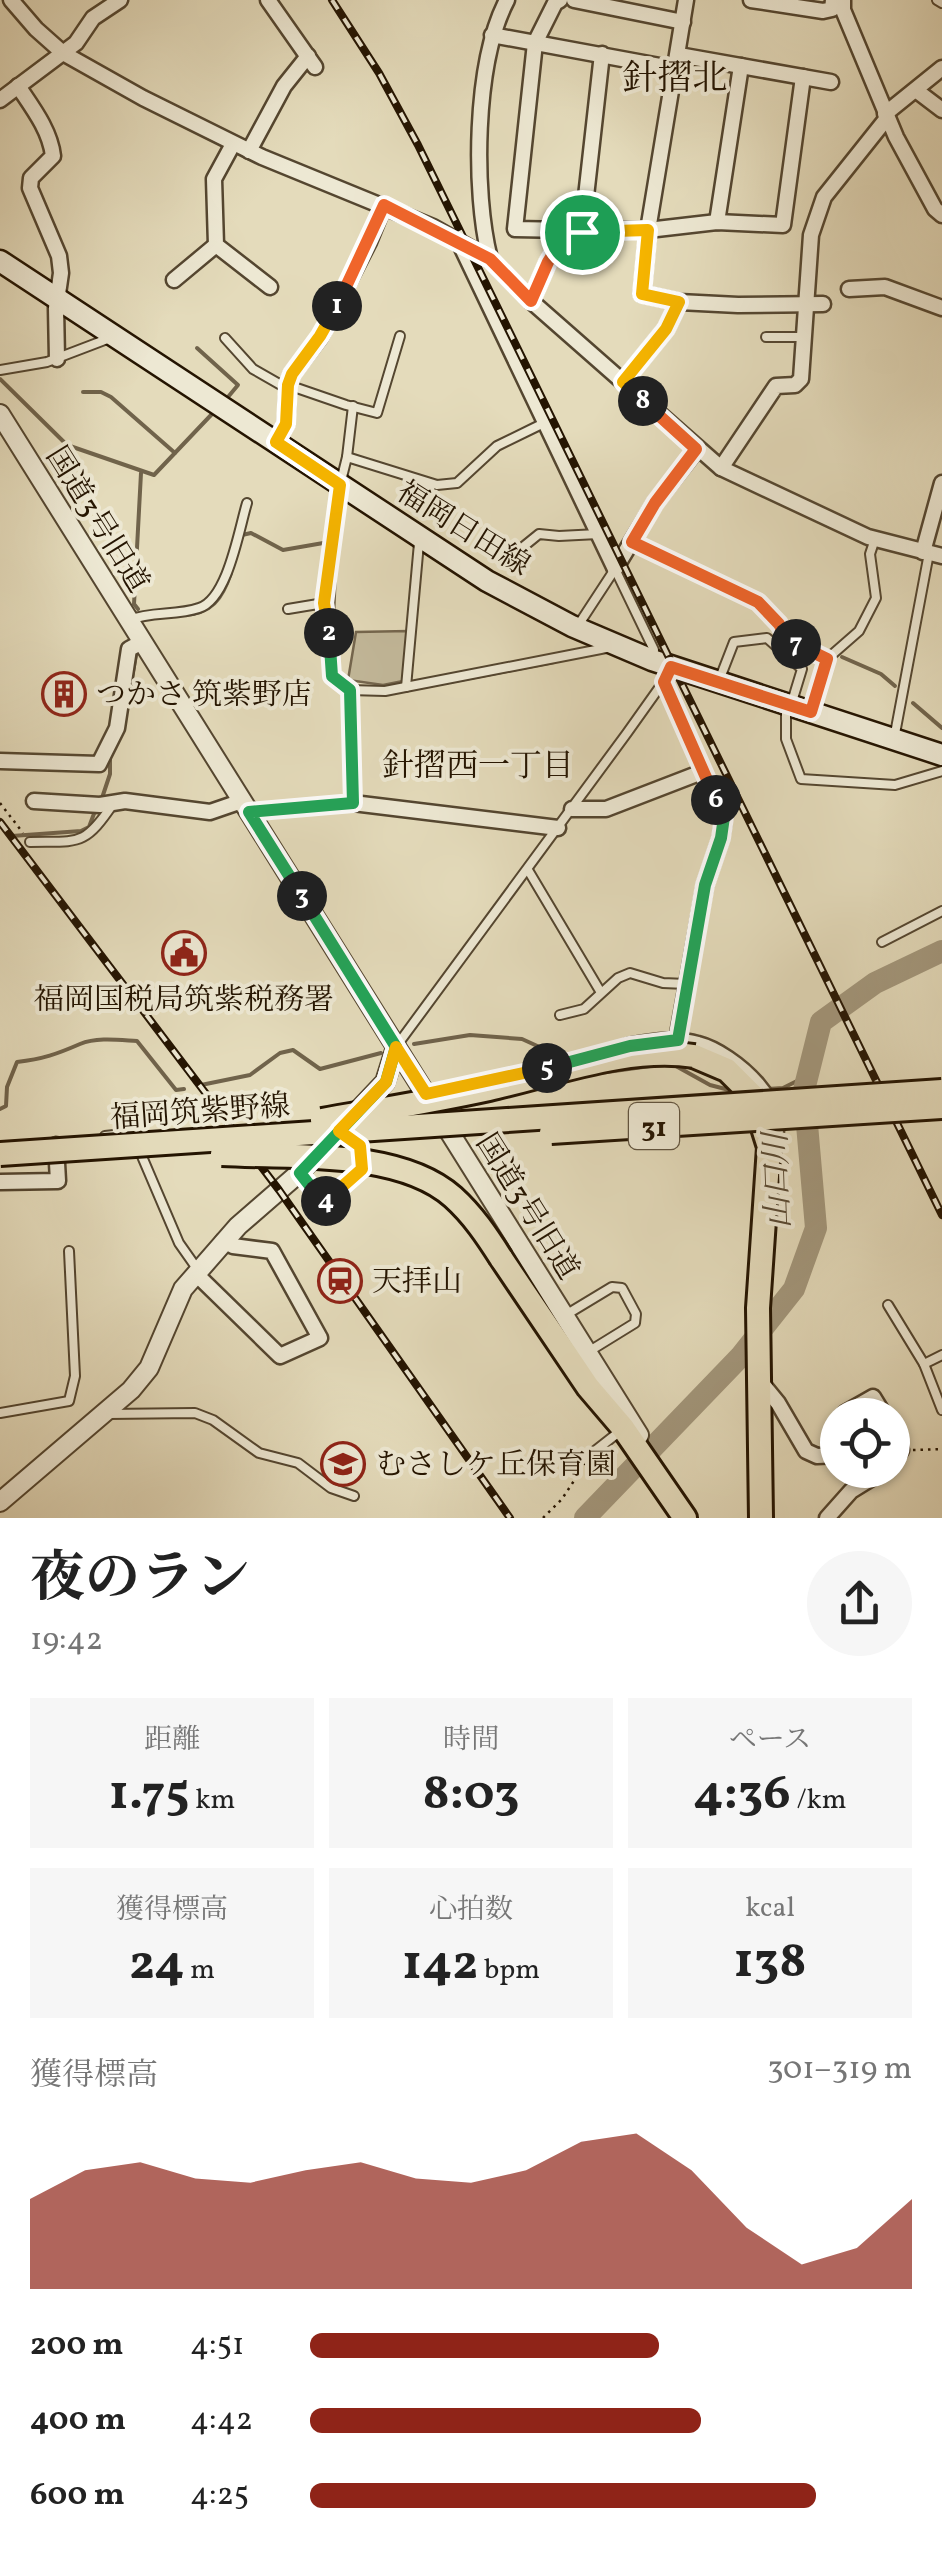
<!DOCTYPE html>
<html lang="ja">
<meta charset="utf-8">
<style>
body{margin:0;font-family:Vollkorn,"Noto Serif JP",serif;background:#f6f6f6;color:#222;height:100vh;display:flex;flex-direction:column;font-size:38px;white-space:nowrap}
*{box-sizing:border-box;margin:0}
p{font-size:32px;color:#767676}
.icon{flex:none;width:55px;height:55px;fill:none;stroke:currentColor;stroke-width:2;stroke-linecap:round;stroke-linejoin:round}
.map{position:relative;height:1518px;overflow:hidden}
.sheet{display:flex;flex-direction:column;background:#fff;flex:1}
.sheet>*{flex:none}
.controls{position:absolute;left:820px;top:1398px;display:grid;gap:20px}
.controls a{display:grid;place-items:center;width:90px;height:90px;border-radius:50%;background:#fff;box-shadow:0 2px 8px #0004;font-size:50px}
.pin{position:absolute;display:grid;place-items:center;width:85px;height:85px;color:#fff;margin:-42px;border:5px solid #fff;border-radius:50%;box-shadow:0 2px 10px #0007}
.km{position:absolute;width:50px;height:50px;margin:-25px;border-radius:50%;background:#222;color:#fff;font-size:28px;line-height:50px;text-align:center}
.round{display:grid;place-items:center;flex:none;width:105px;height:105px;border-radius:52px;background:#f6f6f6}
.overview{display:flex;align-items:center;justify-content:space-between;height:170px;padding:0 30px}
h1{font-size:55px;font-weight:700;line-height:75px}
.figures{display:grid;grid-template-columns:repeat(3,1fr);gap:15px;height:170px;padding:10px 30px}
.figures div{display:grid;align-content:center;border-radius:0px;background:#f6f6f6;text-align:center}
.figures b{font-size:50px;font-weight:700}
.figures small{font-size:28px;font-weight:400}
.figures p{font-size:28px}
.chart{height:280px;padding:20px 30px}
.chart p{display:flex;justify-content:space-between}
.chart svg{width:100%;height:180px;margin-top:10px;fill:#8f2418;opacity:.7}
ul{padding:0 30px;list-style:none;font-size:32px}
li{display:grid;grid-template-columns:160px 120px 1fr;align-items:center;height:75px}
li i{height:25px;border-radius:12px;background:#8f2418}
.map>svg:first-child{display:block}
.park{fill:#c3b99b;stroke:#74664e;stroke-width:2.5}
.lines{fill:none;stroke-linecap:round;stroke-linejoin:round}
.stream{stroke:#70634b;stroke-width:4}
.river{stroke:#a3977c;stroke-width:22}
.service-casing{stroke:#544630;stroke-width:12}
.minor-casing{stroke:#544630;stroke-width:19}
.tertiary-casing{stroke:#544630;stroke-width:22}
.secondary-casing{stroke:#241401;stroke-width:25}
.primary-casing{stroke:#241401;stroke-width:28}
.path{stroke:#241401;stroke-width:2.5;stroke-dasharray:2.5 5;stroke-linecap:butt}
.service{stroke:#ede8d3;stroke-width:8}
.minor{stroke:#ede8d3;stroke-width:14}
.tertiary{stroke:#ede8d3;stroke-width:18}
.secondary{stroke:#ede8d3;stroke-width:20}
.primary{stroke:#e4dbbb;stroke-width:22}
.rail-casing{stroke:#241401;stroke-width:8}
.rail{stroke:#ede8d3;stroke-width:4;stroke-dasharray:11;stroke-linecap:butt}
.primary-bridge-casing{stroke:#241401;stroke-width:28;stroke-linecap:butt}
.primary-bridge{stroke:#e4dbbb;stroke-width:22}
.split-1-casing{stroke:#fff;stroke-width:20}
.split-2-casing{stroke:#fff;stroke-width:20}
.split-3-casing{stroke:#fff;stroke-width:20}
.split-4-casing{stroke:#fff;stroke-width:20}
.split-5-casing{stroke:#fff;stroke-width:20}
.split-6-casing{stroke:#fff;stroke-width:20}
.split-7-casing{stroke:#fff;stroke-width:20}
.split-8-casing{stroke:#fff;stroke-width:20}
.split-9-casing{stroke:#fff;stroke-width:20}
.split-1{stroke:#f0652b;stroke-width:12}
.split-2{stroke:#f5b400;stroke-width:12}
.split-3{stroke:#22a559;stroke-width:12}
.split-4{stroke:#22a559;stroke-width:12}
.split-5{stroke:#f5b400;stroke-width:12}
.split-6{stroke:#22a559;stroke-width:12}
.split-7{stroke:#f0652b;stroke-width:12}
.split-8{stroke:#f0652b;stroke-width:12}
.split-9{stroke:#f5b400;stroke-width:12}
.labels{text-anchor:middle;stroke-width:8;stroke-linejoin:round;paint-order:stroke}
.shield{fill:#ede8d3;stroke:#605440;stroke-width:2.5}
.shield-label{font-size:28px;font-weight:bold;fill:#241401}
.street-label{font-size:30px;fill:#241401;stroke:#ede8d3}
.poi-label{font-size:30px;fill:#241401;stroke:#ede8d3;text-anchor:start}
.neighbourhood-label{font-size:32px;fill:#241401;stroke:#ede8d3}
.water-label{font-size:32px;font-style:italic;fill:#574832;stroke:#ede8d3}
.quarter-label{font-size:35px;fill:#241401;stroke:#ede8d3}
</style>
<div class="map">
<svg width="942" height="1518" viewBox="0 0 942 1518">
<rect width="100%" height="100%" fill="#e4dbbb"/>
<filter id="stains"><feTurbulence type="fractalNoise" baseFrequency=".002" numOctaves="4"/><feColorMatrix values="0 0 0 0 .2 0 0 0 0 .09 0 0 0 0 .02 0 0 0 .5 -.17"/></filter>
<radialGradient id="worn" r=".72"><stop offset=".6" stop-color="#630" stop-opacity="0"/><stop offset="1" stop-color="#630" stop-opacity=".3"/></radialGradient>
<polygon class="park" points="408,631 403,681 383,685 348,680 356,632"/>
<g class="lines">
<g class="stream">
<polyline points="197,348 238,385 228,397"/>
<polyline points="0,379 67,445 154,475 212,414"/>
<polyline points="83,392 101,392 111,397 175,453"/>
<polyline points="242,535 251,533 283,550 329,542"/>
<polyline points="336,548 333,621 338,673 345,682"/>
<polyline points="138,609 134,604 141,473"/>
<path d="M183,615C212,614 222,599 231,573"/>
<polyline points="842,657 881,674 895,686"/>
<polyline points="391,693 554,662"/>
<polyline points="913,703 942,728"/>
<polyline points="123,728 136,655"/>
<polyline points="102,798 110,774 110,754"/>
<polyline points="12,836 81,831 89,827 95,811"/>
<polyline points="414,1044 470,1035 522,1039 568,1060"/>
<polyline points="674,1065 710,1085 733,1091"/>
<polyline points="600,1073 650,1066"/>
<polyline points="201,1085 250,1075 280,1053 293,1050 320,1069 381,1053"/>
<polyline points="768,1089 783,1088 807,1076"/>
<path d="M0,1109L6,1106L7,1087L17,1062C43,1059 57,1054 80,1044C97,1037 119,1040 137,1041L176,1090L184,1089"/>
</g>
<polyline class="river" points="585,1518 740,1357 794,1289 816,1228 804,1090 821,1022 875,983 942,951"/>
<g class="service-casing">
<g id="service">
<polyline points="937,0 942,3"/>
<polyline points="766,337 804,337"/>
<polyline points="225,338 253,369 288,389"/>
<polyline points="0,370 47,362 110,338"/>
<polyline points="288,385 346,405 377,413 400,336"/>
<polyline points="347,457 353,406"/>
<polyline points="633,542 758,602 779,624 787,639 827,659"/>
<polyline points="518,551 539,534 559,536 598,534"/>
<polyline points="615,569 654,650 653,660"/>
<polyline points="288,609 324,603"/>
<path d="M129,620C152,611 176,616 199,608C228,599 239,529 247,503"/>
<polyline points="579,624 615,569"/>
<polyline points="720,678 734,642 767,638 802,669 791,705"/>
<polyline points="664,681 702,772"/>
<polyline points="406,687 419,543"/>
<polyline points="349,690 385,691 606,648"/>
<polyline points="786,709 786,739 801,779 895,785 942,771"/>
<polyline points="811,712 827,659 859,631 876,598 870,554 875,539"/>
<polyline points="894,739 929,553"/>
<polyline points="249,812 353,803 349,690 332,676 330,637 324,603 340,485 347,457 437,485 457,483 497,446 544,423"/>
<path d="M30,842C79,841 84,847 113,804"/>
<polyline points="528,870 600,991"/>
<polyline points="882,942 942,911"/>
<polyline points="560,1015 584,1009 618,978 630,973 663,983 686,984"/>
<polyline points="398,1044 627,733 664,681 671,667"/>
<polyline points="105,1136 132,1133 179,1243 198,1270"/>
<polyline points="299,1173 325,1202 362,1169 363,1151 347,1136"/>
<polyline points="888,1305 924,1364"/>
<polyline points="564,1316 612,1287 622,1288 636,1314 635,1323 588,1352"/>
<polyline points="942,1355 924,1364 942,1410"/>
<polyline points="0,1413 69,1401 75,1376 69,1251"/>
<polyline points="108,1414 195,1413 213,1420 259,1453 298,1463 331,1488 354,1496"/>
<polyline points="591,1454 619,1432"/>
</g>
</g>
<g class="minor-casing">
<g id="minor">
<polyline points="11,0 36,29 63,53 143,98 262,157 433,227 490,259 531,301 721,468 868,537 942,556"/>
<polyline points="268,0 315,67"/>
<polyline points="560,0 555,3 535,43 515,229 568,230"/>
<polyline points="574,0 683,22"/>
<polyline points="686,0 648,230 642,294 679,302 738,305 823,304"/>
<polyline points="751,0 823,11 832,9 833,0"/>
<polyline points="843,0 843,10 896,137 935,209 942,215"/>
<polyline points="492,35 676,69"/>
<polyline points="679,55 831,82"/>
<path d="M18,86C32,107 50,130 53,156L31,178L30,188L59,256L61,273L56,308L57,359"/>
<polyline points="917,91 942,110"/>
<polyline points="0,100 76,43 93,18 120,0"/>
<polyline points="885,114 942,68"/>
<polyline points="233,144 214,179 216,245 270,287"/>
<polyline points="249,151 284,86 308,56"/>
<polyline points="717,222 741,66"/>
<polyline points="582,232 602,54"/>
<polyline points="460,244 615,569"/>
<path d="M490,259C473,192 474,63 507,0"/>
<polyline points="174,280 216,245"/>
<polyline points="849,289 885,287 942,308"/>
<polyline points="531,301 548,262 568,230 648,230 717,222 783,225 803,77"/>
<polyline points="623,382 666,329 679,302"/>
<polyline points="276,442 286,424 288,385 292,374 320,337 369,242 384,205"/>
<polyline points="721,468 776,386 795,385 801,379 811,235 824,197 887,118"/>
<polyline points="923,552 942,483"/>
<polyline points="615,569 655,503 697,449"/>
<polyline points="0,761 99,764 117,728 129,649 142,642"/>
<polyline points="34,801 100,805 125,801 210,812 242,801"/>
<polyline points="353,803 558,828"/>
<polyline points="572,809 606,809 702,772 724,817 721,838 705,885 677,1040"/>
<path d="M628,1046C651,1042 675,1037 698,1044C733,1053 798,1109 769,1147"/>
<polyline points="0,1182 58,1181 56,1145"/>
<polyline points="196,1274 280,1356 320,1338 272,1251 233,1246 223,1241"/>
<polyline points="760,1381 778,1403 806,1451 817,1456 838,1455"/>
<polyline points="845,1413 873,1397 884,1415"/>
<polyline points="892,1428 901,1450 892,1464"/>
<polyline points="827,1518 851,1491 885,1470"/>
</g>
</g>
<g class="tertiary-casing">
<g id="tertiary">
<polyline points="0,414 639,1435"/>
<polyline points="0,1502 131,1390 149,1368 183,1289 238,1226 299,1173 385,1082 396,1047"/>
</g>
</g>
<g class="secondary-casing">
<polyline id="secondary" points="0,261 487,581 572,626 652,660 942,755"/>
</g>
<g class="primary-casing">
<g id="primary">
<polyline points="694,1056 727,1070 753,1096 769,1147 758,1308 761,1518"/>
<polyline points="501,1258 588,1387 623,1428 685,1518"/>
</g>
</g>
<g class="path">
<polyline points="0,803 23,833"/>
<polyline points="913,1450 942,1449"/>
<polyline points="543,1518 562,1499 585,1464"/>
</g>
<use href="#service" class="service"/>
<use href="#minor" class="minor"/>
<use href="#tertiary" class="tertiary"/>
<use href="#secondary" class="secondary"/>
<use href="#primary" class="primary"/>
<g class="rail-casing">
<g id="rail">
<polyline points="332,0 379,73 418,145 942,1215"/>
<polyline points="0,822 279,1190 510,1518"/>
</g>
</g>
<use href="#rail" class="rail"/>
<g class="primary-bridge-casing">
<g id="primary-bridge">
<path d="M322,1120C378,1110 434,1101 489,1089C552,1075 630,1045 694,1056"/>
<polyline points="551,1132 942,1107"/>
<polyline points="0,1154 942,1091"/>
<path d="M222,1154C292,1158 399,1149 453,1197C473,1215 487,1236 501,1258"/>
</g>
</g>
<use href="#primary-bridge" class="primary-bridge"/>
</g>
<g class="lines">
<g class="split-1-casing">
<polyline id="split-1" points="337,306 384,205 490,259 531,301 548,262 568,230 582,232"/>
</g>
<g class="split-2-casing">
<polyline id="split-2" points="329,633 324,603 340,485 276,442 286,424 288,385 292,374 320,336 337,306"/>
</g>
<g class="split-3-casing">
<polyline id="split-3" points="302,896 249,812 353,803 350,690 332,676 329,633"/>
</g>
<g class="split-4-casing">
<polyline id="split-4" points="302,896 396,1047 386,1082 300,1173 322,1201 326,1201"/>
</g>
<g class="split-5-casing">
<polyline id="split-5" points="326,1201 362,1169 360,1146 339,1131 386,1082 396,1047 426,1094 547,1068"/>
</g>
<g class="split-6-casing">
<polyline id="split-6" points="547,1068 630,1046 678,1040 705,885 721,838 724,817 716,800"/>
</g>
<g class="split-7-casing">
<polyline id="split-7" points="716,800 664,682 671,667 811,712 827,659 796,644"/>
</g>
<g class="split-8-casing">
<polyline id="split-8" points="643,401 696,449 655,503 632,542 758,602 779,624 787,639 796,644"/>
</g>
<g class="split-9-casing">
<polyline id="split-9" points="582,232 648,230 642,294 679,302 666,329 623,382 643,401"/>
</g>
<use href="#split-1" class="split-1"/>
<use href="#split-2" class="split-2"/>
<use href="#split-3" class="split-3"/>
<use href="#split-4" class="split-4"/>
<use href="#split-5" class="split-5"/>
<use href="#split-6" class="split-6"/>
<use href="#split-7" class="split-7"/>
<use href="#split-8" class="split-8"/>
<use href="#split-9" class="split-9"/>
</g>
<defs>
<g id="building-ring" transform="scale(2.25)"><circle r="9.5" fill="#ede8d3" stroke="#8f2418" stroke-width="1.5"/><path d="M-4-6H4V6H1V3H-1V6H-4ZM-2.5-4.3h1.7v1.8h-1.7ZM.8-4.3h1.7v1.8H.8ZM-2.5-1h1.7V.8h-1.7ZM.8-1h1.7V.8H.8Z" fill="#8f2418"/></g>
<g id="civic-ring" transform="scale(2.25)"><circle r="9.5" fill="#ede8d3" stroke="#8f2418" stroke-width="1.5"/><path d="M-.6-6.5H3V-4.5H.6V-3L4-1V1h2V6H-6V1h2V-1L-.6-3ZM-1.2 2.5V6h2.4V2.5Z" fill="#8f2418"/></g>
<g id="station-ring" transform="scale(2.25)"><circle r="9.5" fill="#ede8d3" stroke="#8f2418" stroke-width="1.5"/><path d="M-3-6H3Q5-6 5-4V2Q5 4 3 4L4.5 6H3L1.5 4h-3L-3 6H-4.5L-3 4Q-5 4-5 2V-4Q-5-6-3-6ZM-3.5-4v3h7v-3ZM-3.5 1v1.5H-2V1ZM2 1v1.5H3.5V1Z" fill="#8f2418"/></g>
<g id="school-ring" transform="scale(2.25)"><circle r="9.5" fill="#ede8d3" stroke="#8f2418" stroke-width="1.5"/><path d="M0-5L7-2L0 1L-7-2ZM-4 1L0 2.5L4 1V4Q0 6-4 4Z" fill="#8f2418"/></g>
</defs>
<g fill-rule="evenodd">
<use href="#building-ring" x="64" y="694"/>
<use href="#civic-ring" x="184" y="953"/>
<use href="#station-ring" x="340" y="1281"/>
<use href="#school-ring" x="343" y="1464"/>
</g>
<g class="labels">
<rect class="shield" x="629" y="1103" width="50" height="46" rx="8"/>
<g class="shield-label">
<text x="654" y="1136">31</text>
</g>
<g class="street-label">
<text transform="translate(98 519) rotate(58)" y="10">国道3号旧道</text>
<text transform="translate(464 528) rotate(32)" y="10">福岡日田線</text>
<text transform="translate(200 1111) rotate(-4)" y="10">福岡筑紫野線</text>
<text transform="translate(528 1206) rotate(58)" y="10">国道3号旧道</text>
</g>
<g class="poi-label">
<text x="96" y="704">つかさ 筑紫野店</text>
<text x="184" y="1009" text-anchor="middle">福岡国税局筑紫税務署</text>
<text x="372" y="1291">天拝山</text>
<text x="376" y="1474">むさしケ丘保育園</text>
</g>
<g class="neighbourhood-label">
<text x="478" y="776">針摺西一丁目</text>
</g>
<g class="water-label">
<text transform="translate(776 1181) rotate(-92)" y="11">山口川</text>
</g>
<g class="quarter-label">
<text x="675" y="89">針摺北</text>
</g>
</g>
<rect width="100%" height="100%" filter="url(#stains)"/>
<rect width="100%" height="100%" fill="url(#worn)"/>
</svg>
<div class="controls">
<a><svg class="icon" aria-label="locate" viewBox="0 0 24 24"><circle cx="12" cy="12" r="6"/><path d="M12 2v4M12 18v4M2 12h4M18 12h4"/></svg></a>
</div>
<div class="pin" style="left:582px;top:232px;background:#1e9e55"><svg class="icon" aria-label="arrive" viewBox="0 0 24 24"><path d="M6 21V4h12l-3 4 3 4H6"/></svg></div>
<b class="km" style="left:337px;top:306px">1</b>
<b class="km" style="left:329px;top:633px">2</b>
<b class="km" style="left:302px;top:896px">3</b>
<b class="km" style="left:326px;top:1201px">4</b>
<b class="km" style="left:547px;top:1068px">5</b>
<b class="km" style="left:716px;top:800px">6</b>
<b class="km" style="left:796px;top:644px">7</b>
<b class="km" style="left:643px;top:401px">8</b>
</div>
<section class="sheet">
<div class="overview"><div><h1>夜のラン</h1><p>19:42</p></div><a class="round"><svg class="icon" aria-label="share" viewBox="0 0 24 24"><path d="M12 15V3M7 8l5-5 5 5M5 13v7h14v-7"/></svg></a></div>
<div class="figures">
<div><p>距離</p><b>1.75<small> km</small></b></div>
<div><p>時間</p><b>8:03</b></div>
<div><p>ペース</p><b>4:36<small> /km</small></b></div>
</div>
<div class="figures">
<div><p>獲得標高</p><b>24<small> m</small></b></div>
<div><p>心拍数</p><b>142<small> bpm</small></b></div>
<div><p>kcal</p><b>138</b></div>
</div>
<div class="chart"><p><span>獲得標高</span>301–319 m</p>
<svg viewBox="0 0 160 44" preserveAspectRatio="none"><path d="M0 44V22L10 15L20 13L30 17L40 18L50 15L60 13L70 17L80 18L90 15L100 8L110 6L120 15L130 29L140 38L150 34L160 22V44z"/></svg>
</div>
<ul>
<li><b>200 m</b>4:51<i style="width:58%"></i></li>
<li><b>400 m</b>4:42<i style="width:65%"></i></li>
<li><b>600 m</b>4:25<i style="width:84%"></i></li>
</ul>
</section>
